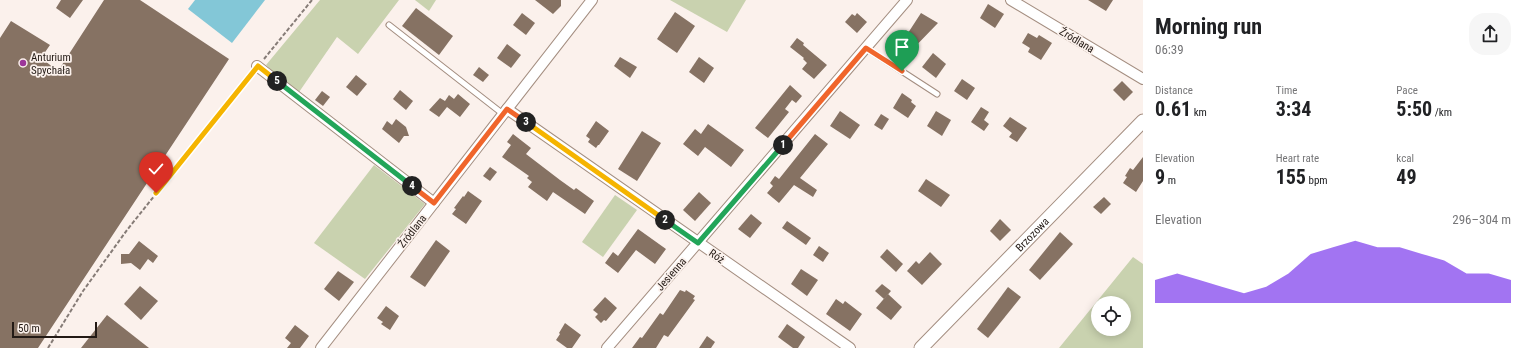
<!DOCTYPE html>
<meta charset="utf-8">
<style>
body{margin:0;font-family:"Roboto Condensed",sans-serif;background:#f6f6f6;color:#202124;height:100vh;display:flex;flex-direction:column;font-size:15px;white-space:nowrap}
*{box-sizing:border-box;margin:0}
p{font-size:13px;color:#757577}
.icon{flex:none;width:22px;height:22px;fill:none;stroke:currentColor;stroke-width:2;stroke-linecap:round;stroke-linejoin:round}
.map{position:relative;flex:1;overflow:hidden}
.sheet{display:flex;flex-direction:column;background:#fff;width:380px}
.sheet>*{flex:none}
.fabs{position:absolute;left:1091px;top:296px;display:grid;gap:8px}
.fabs a{display:grid;place-items:center;width:40px;height:40px;border-radius:50%;background:#fff;box-shadow:0 2px 10px #0003;font-size:20px}
.scale{position:absolute;left:12px;bottom:10px;width:85px;box-sizing:border-box;padding-left:4px;border:2px solid #231a15;border-top:0;font-size:11px;line-height:14px;white-space:nowrap;color:#231a15;-webkit-text-stroke:3px #fbf1ec;paint-order:stroke}
.pin{position:absolute;display:grid;place-items:center;width:34px;height:34px;color:#fff;margin:-41px -17px;border-radius:50% 50% 50% 0;rotate:-45deg;box-shadow:0 0 4px #0007}
.pin .icon{rotate:45deg}
.km{position:absolute;width:20px;height:20px;margin:-10px;border-radius:50%;background:#222;color:#fff;font-size:11px;line-height:20px;text-align:center}
.round{display:grid;place-items:center;flex:none;width:42px;height:42px;border-radius:16px;background:#f6f6f6}
.head{display:flex;align-items:center;justify-content:space-between;height:68px;padding:0 12px}
h1{font-size:22px;font-weight:700;line-height:30px}
.stats{display:grid;grid-template-columns:repeat(3,1fr);gap:6px;height:68px;padding:4px 12px}
.stats div{display:grid;align-content:center}
.stats b{font-size:20px;font-weight:700}
.stats small{font-size:11px;font-weight:400}
.stats p{font-size:11px}
.chart{height:112px;padding:8px 12px}
.chart p{display:flex;justify-content:space-between}
.chart svg{width:100%;height:72px;margin-top:4px;fill:#7c3aed;opacity:.7}
main{display:flex;flex:1;min-height:0}
.map>svg:first-child{display:block}
.green{fill:#c9d2af;fill-rule:evenodd}
.water{fill:#83c7d7}
.building{fill:#867263}
.lines{fill:none;stroke-linecap:round;stroke-linejoin:round}
.service-casing{stroke:#a48e81;stroke-width:7}
.minor-casing{stroke:#a48e81;stroke-width:12}
.tertiary-casing{stroke:#a48e81;stroke-width:15}
.path{stroke:#867c77;stroke-width:2;stroke-dasharray:4 2;stroke-linecap:butt}
.service{stroke:#fff;stroke-width:5}
.minor{stroke:#fff;stroke-width:10}
.tertiary{stroke:#fff;stroke-width:13}
.split-1-casing{stroke:#fff;stroke-width:8}
.split-2-casing{stroke:#fff;stroke-width:8}
.split-3-casing{stroke:#fff;stroke-width:8}
.split-4-casing{stroke:#fff;stroke-width:8}
.split-5-casing{stroke:#fff;stroke-width:8}
.split-6-casing{stroke:#fff;stroke-width:8}
.split-1{stroke:#f0652b;stroke-width:5}
.split-2{stroke:#22a559;stroke-width:5}
.split-3{stroke:#f5b400;stroke-width:5}
.split-4{stroke:#f0652b;stroke-width:5}
.split-5{stroke:#22a559;stroke-width:5}
.split-6{stroke:#f5b400;stroke-width:5}
.poi-dot{fill:#9c369a;stroke:#fbf1ec;stroke-width:1.5}
.labels{text-anchor:middle;stroke-width:3.5;stroke-linejoin:round;paint-order:stroke}
.street-label{font-size:11px;fill:#231a15;stroke:#fbf1ec}
.poi-label{font-size:11px;fill:#231a15;stroke:#fbf1ec;text-anchor:start}
</style>
<main>
<div class="map">
<svg width="1143" height="348" viewBox="0 0 1143 348">
<rect width="100%" height="100%" fill="#fbf1ec"/>
<g class="green">
<polygon points="320,0 399,0 358,54 337,37 297,95 266,65"/>
<polygon points="415,0 436,0 429,11"/>
<polygon points="670,0 746,0 727,32"/>
<polygon points="374,165 425,204 365,279 314,243"/>
<polygon points="615,195 637,210 603,257 582,242"/>
<path d="M1133,257L1143,264V348H1059ZM1098,303H1124V329H1098Z"/>
</g>
<polygon class="water" points="195,0 265,0 232,43 188,9"/>
<g class="building">
<polygon points="61,0 83,0 70,18 56,8"/>
<polygon points="104,0 140,0 229,59 38,348 0,348 0,38 11,21 50,45 41,58 58,71"/>
<polygon points="535,0 561,0 561,6 553,14"/>
<polygon points="1088,0 1113,0 1106,11"/>
<polygon points="988,4 1004,14 995,28 980,18"/>
<polygon points="416,8 453,36 439,55 402,26"/>
<polygon points="675,12 695,26 677,53 657,39"/>
<polygon points="522,13 535,23 526,35 513,25"/>
<polygon points="857,13 867,22 857,33 845,22 852,14 855,16"/>
<polygon points="921,13 938,23 905,57 893,45 906,30 908,33"/>
<polygon points="1028,33 1037,38 1039,35 1052,43 1041,60 1028,52 1030,48 1022,43"/>
<polygon points="797,38 804,43 803,45 827,65 814,79 802,69 807,63 803,59 804,58 790,47"/>
<polygon points="507,44 521,55 511,68 497,58"/>
<polygon points="933,53 946,64 936,78 922,67"/>
<polygon points="620,57 637,67 630,78 614,66"/>
<polygon points="699,57 714,68 704,83 689,72"/>
<polygon points="479,67 489,75 483,82 473,75"/>
<polygon points="356,75 367,84 357,96 346,87"/>
<polygon points="962,79 975,88 967,100 954,91"/>
<polygon points="1122,81 1133,92 1124,101 1113,90"/>
<polygon points="790,85 802,96 796,103 792,100 785,109 789,112 768,138 755,128"/>
<polygon points="400,90 413,101 406,110 393,99"/>
<polygon points="322,91 330,97 323,106 315,100"/>
<polygon points="902,93 912,100 911,102 916,106 908,118 893,108"/>
<polygon points="458,94 470,104 460,117 447,107 439,117 429,110 440,98 445,101 449,95 454,99"/>
<polygon points="981,107 989,112 984,120 989,124 984,131 971,122"/>
<polygon points="840,111 860,125 850,139 830,126"/>
<polygon points="936,111 951,120 942,136 927,126"/>
<polygon points="881,114 889,119 882,130 874,125"/>
<polygon points="1010,117 1027,128 1017,142 1009,137 1012,133 1003,126"/>
<polygon points="396,119 406,127 409,136 404,136 399,143 382,129 387,121 392,125"/>
<polygon points="596,121 609,131 599,145 598,145 596,148 588,142 590,139 586,136"/>
<polygon points="708,124 744,150 731,167 705,147 698,156 683,144 695,129 701,134"/>
<polygon points="642,131 661,143 637,181 618,169"/>
<polygon points="513,134 531,148 526,154 560,180 574,190 576,188 594,201 585,214 553,192 547,201 528,187 532,182 527,178 529,176 502,157 511,145 507,142"/>
<polygon points="815,134 828,144 800,178 817,190 813,197 794,185 779,203 767,193 773,186 770,183 775,176 779,179"/>
<polygon points="1143,157 1143,181 1136,192 1123,183 1127,177 1125,176 1130,168 1133,170"/>
<polygon points="490,167 497,172 490,181 483,176"/>
<polygon points="926,179 950,195 941,207 918,191"/>
<polygon points="468,191 482,201 466,224 452,214 456,209 454,208 463,196 464,197"/>
<polygon points="699,192 711,203 695,221 683,210"/>
<polygon points="1104,197 1111,204 1101,214 1093,207"/>
<polygon points="751,214 762,223 750,238 738,229"/>
<polygon points="1000,219 1011,230 1000,241 990,231"/>
<polygon points="787,221 811,238 806,245 782,228"/>
<polygon points="638,229 666,249 655,264 636,250 618,273 605,263 613,252 618,256"/>
<polygon points="1060,232 1073,244 1040,280 1029,270"/>
<polygon points="436,240 450,251 425,287 410,277"/>
<polygon points="139,241 158,256 153,263 148,259 140,270 131,263 121,264 121,254 129,254"/>
<polygon points="819,246 829,253 823,262 813,255"/>
<polygon points="887,249 903,264 896,272 880,257"/>
<polygon points="930,252 942,264 922,285 907,271 916,261 919,264"/>
<polygon points="801,269 818,280 807,296 791,284"/>
<polygon points="338,271 354,282 339,301 324,289"/>
<polygon points="882,284 891,291 884,299 875,291"/>
<polygon points="140,286 158,301 141,320 124,304"/>
<polygon points="1008,287 1021,297 988,338 977,329"/>
<polygon points="680,290 685,292 686,290 695,296 693,299 695,300 668,337 664,335 656,348 632,348 640,337 642,338 660,313 663,315"/>
<polygon points="888,294 902,307 891,320 876,308"/>
<polygon points="605,297 617,308 606,321 604,320 601,323 595,317 598,314 593,310"/>
<polygon points="836,299 843,304 845,301 862,314 850,331 826,314"/>
<polygon points="386,306 399,316 390,330 381,324 383,322 377,318"/>
<polygon points="107,315 149,348 81,348"/>
<polygon points="565,323 581,335 572,348 567,348 556,340 560,334 559,333"/>
<polygon points="787,324 805,337 798,348 793,348 778,337"/>
<polygon points="295,325 309,336 300,348 287,348 291,343 285,338"/>
<polygon points="707,336 715,342 711,348 699,348"/>
</g>
<g class="lines">
<g class="service-casing">
<g id="service">
<polyline points="389,25 503,114"/>
<polyline points="866,48 937,94"/>
</g>
</g>
<g class="minor-casing">
<g id="minor">
<polyline points="1011,0 1143,79"/>
<polyline points="257,66 434,203"/>
<polyline points="507,109 850,348"/>
<polyline points="321,348 592,0"/>
<polyline points="607,348 907,0"/>
</g>
</g>
<g class="tertiary-casing">
<g id="tertiary">
<path id="s1" d="M921,348L1143,121"/>
</g>
</g>
<g class="path">
<polyline points="264,59 312,0"/>
<polyline points="48,348 83,291 127,230 251,75"/>
</g>
<use href="#service" class="service"/>
<use href="#minor" class="minor"/>
<use href="#tertiary" class="tertiary"/>
</g>
<g class="lines">
<g class="split-1-casing">
<polyline id="split-1" points="783,145 866,48 902,71"/>
</g>
<g class="split-2-casing">
<polyline id="split-2" points="665,220 698,243 783,145"/>
</g>
<g class="split-3-casing">
<polyline id="split-3" points="526,122 665,220"/>
</g>
<g class="split-4-casing">
<polyline id="split-4" points="412,186 434,203 507,109 526,122"/>
</g>
<g class="split-5-casing">
<polyline id="split-5" points="277,81 412,186"/>
</g>
<g class="split-6-casing">
<polyline id="split-6" points="156,193 258,66 277,81"/>
</g>
<use href="#split-1" class="split-1"/>
<use href="#split-2" class="split-2"/>
<use href="#split-3" class="split-3"/>
<use href="#split-4" class="split-4"/>
<use href="#split-5" class="split-5"/>
<use href="#split-6" class="split-6"/>
</g>
<circle class="poi-dot" cx="23" cy="63" r="4"/>
<g class="labels">
<g class="street-label">
<text transform="translate(1077 40) rotate(31)" y="4">Źródlana</text>
<text transform="translate(412 231) rotate(-52)" y="4">Źródlana</text>
<text dy="4" stroke="none"><textPath href="#s1" startOffset="159">Brzozowa</textPath></text>
<text transform="translate(717 256) rotate(35)" y="4">Róż</text>
<text transform="translate(671 274) rotate(-49)" y="4">Jesienna</text>
</g>
<g class="poi-label">
<text x="31" y="61">Anturium<tspan x="31" dy="13">Spychała</tspan></text>
</g>
</g>
</svg>
<div class="fabs">
<a><svg class="icon" aria-label="locate" viewBox="0 0 24 24"><circle cx="12" cy="12" r="6"/><path d="M12 2v4M12 18v4M2 12h4M18 12h4"/></svg></a>
</div>
<div class="scale">50 m</div>
<div class="pin" style="left:902px;top:71px;background:#1e9e55"><svg class="icon" aria-label="arrive" viewBox="0 0 24 24"><path d="M6 21V4h12l-3 4 3 4H6"/></svg></div>
<div class="pin" style="left:156px;top:193px;background:#d93025"><svg class="icon" aria-label="check" viewBox="0 0 24 24"><path d="M5 12l5 5 9-10"/></svg></div>
<b class="km" style="left:783px;top:145px">1</b>
<b class="km" style="left:665px;top:220px">2</b>
<b class="km" style="left:526px;top:122px">3</b>
<b class="km" style="left:412px;top:186px">4</b>
<b class="km" style="left:277px;top:81px">5</b>
</div>
<section class="sheet">
<div class="head"><div><h1>Morning run</h1><p>06:39</p></div><a class="round"><svg class="icon" aria-label="share" viewBox="0 0 24 24"><path d="M12 15V3M7 8l5-5 5 5M5 13v7h14v-7"/></svg></a></div>
<div class="stats">
<div><p>Distance</p><b>0.61<small> km</small></b></div>
<div><p>Time</p><b>3:34</b></div>
<div><p>Pace</p><b>5:50<small> /km</small></b></div>
</div>
<div class="stats">
<div><p>Elevation</p><b>9<small> m</small></b></div>
<div><p>Heart rate</p><b>155<small> bpm</small></b></div>
<div><p>kcal</p><b>49</b></div>
</div>
<div class="chart"><p><span>Elevation</span>296–304 m</p>
<svg viewBox="0 0 160 44" preserveAspectRatio="none"><path d="M0 44V30L10 26L20 30L30 34L40 38L50 34L60 26L70 14L80 10L90 6L100 10L110 10L120 14L130 18L140 26L150 26L160 30V44z"/></svg>
</div>
</section>
</main>
